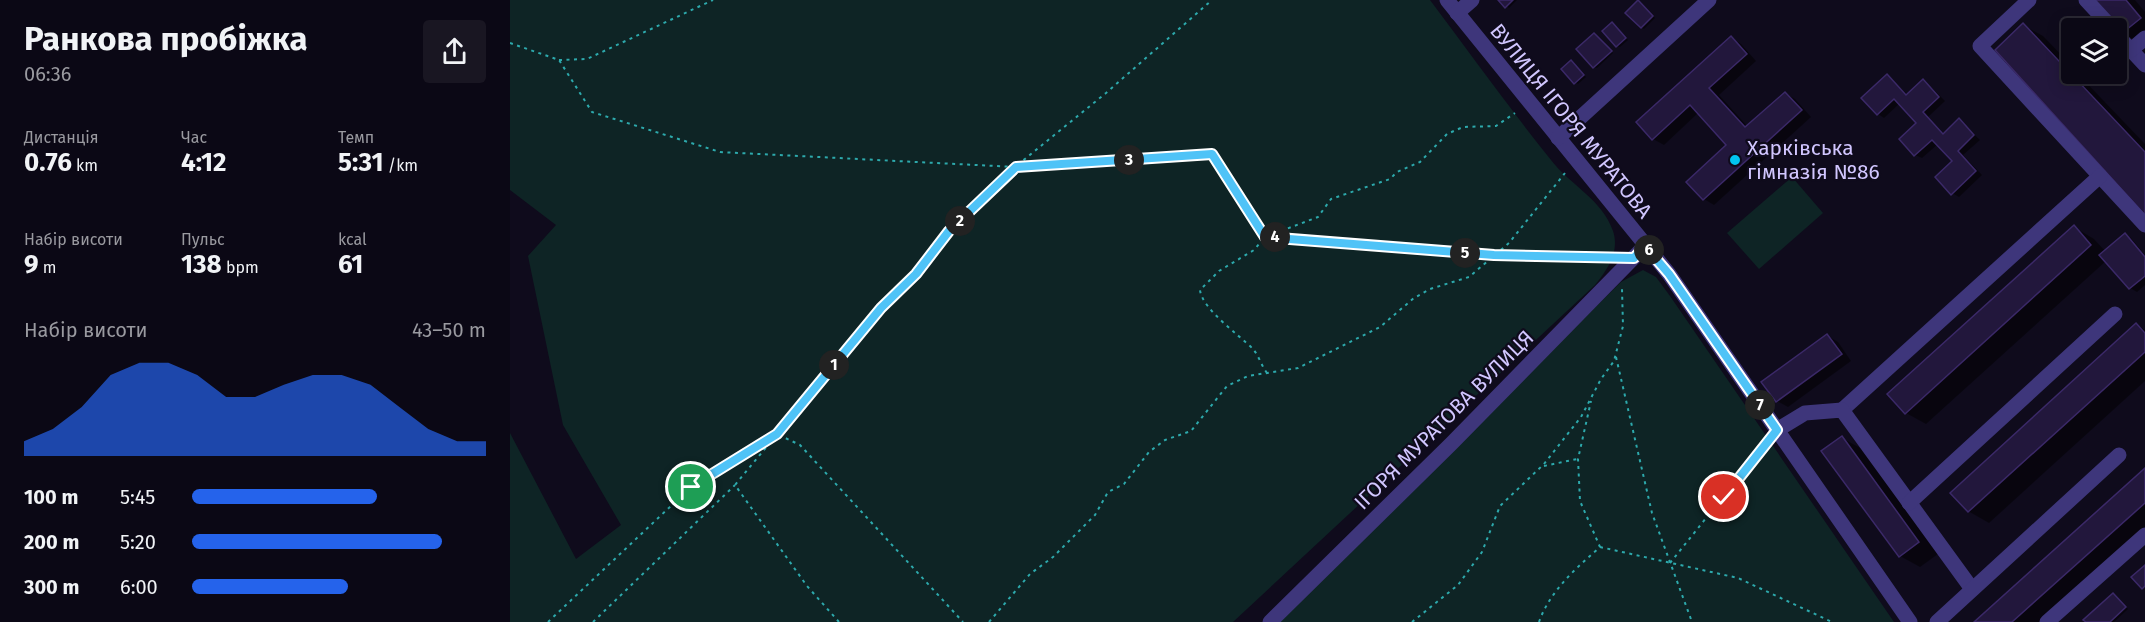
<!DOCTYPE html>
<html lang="uk">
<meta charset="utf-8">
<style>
body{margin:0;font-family:"Fira Sans",sans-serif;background:#191622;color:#f1f3f6;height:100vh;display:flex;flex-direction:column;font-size:22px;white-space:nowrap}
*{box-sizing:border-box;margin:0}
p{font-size:20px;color:#9a9aa0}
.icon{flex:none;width:33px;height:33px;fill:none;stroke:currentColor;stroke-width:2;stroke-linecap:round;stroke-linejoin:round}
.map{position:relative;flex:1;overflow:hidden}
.drawer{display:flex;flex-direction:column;background:#0b0815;width:510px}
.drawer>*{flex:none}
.controls{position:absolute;left:1551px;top:18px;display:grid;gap:12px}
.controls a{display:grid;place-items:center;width:66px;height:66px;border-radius:6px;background:#0b0815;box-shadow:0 3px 15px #0003,0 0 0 2px #2b2934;font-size:30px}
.pin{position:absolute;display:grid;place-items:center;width:51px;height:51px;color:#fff;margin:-26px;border:3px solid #fff;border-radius:50%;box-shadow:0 2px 6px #0007}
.km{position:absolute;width:30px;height:30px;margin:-15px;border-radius:50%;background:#222;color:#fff;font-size:16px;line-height:30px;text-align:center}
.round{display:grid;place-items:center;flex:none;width:63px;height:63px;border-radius:6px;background:#191622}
.head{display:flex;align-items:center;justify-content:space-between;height:102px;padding:0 24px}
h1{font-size:33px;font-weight:700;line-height:45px}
.figures{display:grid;grid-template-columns:repeat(3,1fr);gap:9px;height:102px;padding:6px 24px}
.figures div{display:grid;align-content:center}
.figures b{font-size:26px;font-weight:700}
.figures small{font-size:16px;font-weight:400}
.figures p{font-size:16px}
.chart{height:168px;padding:12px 24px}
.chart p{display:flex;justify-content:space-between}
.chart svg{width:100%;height:108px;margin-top:6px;fill:#2563eb;opacity:.7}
ul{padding:0 24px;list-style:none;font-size:20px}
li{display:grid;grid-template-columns:96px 72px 1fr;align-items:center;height:45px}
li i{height:15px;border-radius:8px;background:#2563eb}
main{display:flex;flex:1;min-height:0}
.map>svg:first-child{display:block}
.green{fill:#0e2425}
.shadow{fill:#0007}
.building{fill:#22173c;stroke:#3b2968;stroke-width:1.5}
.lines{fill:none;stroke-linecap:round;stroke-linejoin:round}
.path{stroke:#2da9ac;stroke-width:2;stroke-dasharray:3 4.5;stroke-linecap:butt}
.minor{stroke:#3e367b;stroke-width:15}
.route-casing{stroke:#fff;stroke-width:12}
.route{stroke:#4fc3f7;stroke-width:8}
.poi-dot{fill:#01c4f0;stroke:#0f0b1c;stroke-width:2}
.labels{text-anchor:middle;stroke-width:4.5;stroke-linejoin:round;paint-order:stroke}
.street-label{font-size:21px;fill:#d1c6ff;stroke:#0f0b1c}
.poi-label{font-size:21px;fill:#d1c6ff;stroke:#0f0b1c;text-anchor:start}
</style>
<main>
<section class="drawer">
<div class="head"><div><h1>Ранкова пробіжка</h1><p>06:36</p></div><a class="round"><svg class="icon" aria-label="share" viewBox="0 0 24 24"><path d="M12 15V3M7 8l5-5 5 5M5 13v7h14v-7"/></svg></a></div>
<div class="figures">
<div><p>Дистанція</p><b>0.76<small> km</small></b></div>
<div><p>Час</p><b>4:12</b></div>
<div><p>Темп</p><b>5:31<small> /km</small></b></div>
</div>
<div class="figures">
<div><p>Набір висоти</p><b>9<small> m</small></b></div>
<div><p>Пульс</p><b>138<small> bpm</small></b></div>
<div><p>kcal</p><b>61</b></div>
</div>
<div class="chart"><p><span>Набір висоти</span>43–50 m</p>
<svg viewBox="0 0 160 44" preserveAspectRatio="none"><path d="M0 44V38L10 33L20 24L30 11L40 6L50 6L60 11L70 20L80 20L90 15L100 11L110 11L120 15L130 24L140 33L150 38L160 38V44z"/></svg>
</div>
<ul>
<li><b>100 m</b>5:45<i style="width:63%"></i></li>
<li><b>200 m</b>5:20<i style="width:85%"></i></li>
<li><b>300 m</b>6:00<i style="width:53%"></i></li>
</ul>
</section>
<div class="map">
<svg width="1635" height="622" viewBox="0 0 1635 622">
<rect width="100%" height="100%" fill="#0f0b1c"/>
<g class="green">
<path d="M0,0H920C960,53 999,108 1041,160C1060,185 1092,199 1103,231C1110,252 1097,270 1085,285L723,622H0V433L66,559L111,525L53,425L18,256L46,225L0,190Z"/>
<polygon points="1282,177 1313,213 1249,269 1217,233"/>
<polygon points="1133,270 1146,277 1160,296 1384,622 766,622 1111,282"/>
</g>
<g class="shadow">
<polygon points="990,0 1007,0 999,8"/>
<polygon points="1583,0 1625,0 1635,12 1635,42 1632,44 1612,33"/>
<polygon points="1131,4 1145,18 1134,29 1131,27"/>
<polygon points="1513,25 1533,36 1562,66 1562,74 1568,74 1635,144 1635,213"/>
<polygon points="1105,26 1118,40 1110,47 1107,46"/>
<polygon points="1085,34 1103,53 1087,68 1084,67"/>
<polygon points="1221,38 1231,44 1246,61 1209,95 1238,127 1275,93 1285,99 1301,117 1204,205 1194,199 1178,182 1218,146 1188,113 1154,145 1143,139"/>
<polygon points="1061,62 1076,77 1068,84 1065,82"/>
<polygon points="1377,76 1398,95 1413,81 1419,85 1435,101 1418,117 1434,134 1449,120 1470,140 1453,155 1472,175 1449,197 1442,193 1444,162 1428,144 1412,158 1405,155 1408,123 1390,103 1374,118 1368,114"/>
<polygon points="1564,227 1584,239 1595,251 1615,235 1621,238 1635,255 1635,285 1627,292 1620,288 1596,261 1416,424 1396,413"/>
<polygon points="1627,325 1635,330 1635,381 1479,523 1458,511"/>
<polygon points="1318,336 1328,342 1341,361 1278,407 1267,401"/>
<polygon points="1332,438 1352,449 1428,554 1410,567 1390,556"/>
<polygon points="1635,470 1635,533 1534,622 1466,622"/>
<polygon points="1606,596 1618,609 1604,622 1578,622"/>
</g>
<g class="building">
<polygon points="988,0 1003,0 995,8"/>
<polygon points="1128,0 1143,16 1131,28 1115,13"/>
<polygon points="1581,0 1616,0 1631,18 1611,34"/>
<polygon points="1102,22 1116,38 1106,47 1092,31"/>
<polygon points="1513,23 1635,152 1635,215 1485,50"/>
<polygon points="1084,33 1102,51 1083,68 1066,49"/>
<polygon points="1221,36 1237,54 1199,88 1235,127 1275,92 1292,110 1193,200 1176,182 1216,145 1180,105 1142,140 1126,122"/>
<polygon points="1061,60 1074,75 1064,84 1051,69"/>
<polygon points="1377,74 1396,95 1413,79 1429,97 1413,112 1433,134 1449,118 1464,135 1448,151 1466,171 1441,195 1425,177 1442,161 1422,140 1404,156 1389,139 1406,123 1384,99 1367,115 1351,98"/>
<polygon points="1564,225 1581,245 1395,414 1377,394"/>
<polygon points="1615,233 1635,257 1635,276 1619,289 1589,255"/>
<polygon points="1626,323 1635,333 1635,352 1458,512 1440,493"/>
<polygon points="1317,334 1332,354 1266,402 1251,382"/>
<polygon points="1332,436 1409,542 1389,557 1311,451"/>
<polygon points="1635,468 1635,503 1502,622 1464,622"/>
<polygon points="1635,565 1635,586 1632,589 1621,577"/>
<polygon points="1603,593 1616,607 1600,622 1576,622 1573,620"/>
</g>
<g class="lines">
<g class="path">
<polyline points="0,43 49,60 82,112 210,152 505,167 702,154 755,237 984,255 1106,257"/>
<polyline points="49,60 77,59 203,0"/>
<polyline points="1106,357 1142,513 1182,622"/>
<path d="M757,373C751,365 749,356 743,349C729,335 692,309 690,290L709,271L744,250L755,237L808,217L821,199L880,179L887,172L910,162L937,134L953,127L986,126L1005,113"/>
<polyline points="1034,466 1067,459"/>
<polyline points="1090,547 1228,578 1322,622"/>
<polyline points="1160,563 1258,441"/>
<polyline points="38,622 181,487 267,434 290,445 453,622"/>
<polyline points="83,622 225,485"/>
<polyline points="329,622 297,586 225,485 371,308 406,274 439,231 505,167 596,93 702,0"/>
<polyline points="479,622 520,574 543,557 585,515 598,492 614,484 639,452 655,440 681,431 717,386 738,376 788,368 870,327 904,298 920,289 959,277 999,243 1055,173"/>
<polyline points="902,622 948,585 972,552 990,506 1034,464 1071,417 1091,379 1104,361 1113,326 1112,289"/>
<path d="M1029,622C1040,591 1065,569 1090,547L1070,501L1068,459L1081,401"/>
</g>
<g class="minor">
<polyline points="937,0 1159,274 1400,622"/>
<polyline points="1519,0 1470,46 1635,225"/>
<polyline points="1576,0 1602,28"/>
<polyline points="947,13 962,0"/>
<polyline points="1606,34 1635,65"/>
<polyline points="1621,50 1635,38"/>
<polyline points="1048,138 1199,0"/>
<polyline points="1332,410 1590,176"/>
<polyline points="1267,430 1295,413 1332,410 1462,589"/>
<polyline points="1399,503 1605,314"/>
<polyline points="760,622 941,444 1135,246"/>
<polyline points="1427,622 1609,455"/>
<polyline points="1537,622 1635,535"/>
</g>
</g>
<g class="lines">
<g class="route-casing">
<polyline id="route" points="181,487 267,434 371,308 406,274 439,231 506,167 702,154 755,237 984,255 1124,258 1135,246 1159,274 1267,430 1214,497"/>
</g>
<use href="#route" class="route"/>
</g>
<circle class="poi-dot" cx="1225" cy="160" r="6"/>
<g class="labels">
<g class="street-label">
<text transform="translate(1061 121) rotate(51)" y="7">ВУЛИЦЯ ІГОРЯ МУРАТОВА</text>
<text transform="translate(934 420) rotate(-45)" y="7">ІГОРЯ МУРАТОВА ВУЛИЦЯ</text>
</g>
<g class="poi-label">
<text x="1237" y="155">Харківська<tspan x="1237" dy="24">гімназія №86</tspan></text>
</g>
</g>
</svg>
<div class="controls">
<a><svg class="icon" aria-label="layers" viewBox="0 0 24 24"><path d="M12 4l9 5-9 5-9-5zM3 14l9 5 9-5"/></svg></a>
</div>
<div class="pin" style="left:181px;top:487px;background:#1e9e55"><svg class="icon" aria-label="arrive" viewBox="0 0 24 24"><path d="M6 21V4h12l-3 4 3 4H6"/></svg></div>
<div class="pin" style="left:1214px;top:497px;background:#d93025"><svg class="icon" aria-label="check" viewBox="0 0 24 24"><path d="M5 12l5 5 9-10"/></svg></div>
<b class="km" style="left:324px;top:365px">1</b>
<b class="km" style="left:450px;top:221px">2</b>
<b class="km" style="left:619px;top:160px">3</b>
<b class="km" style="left:765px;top:237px">4</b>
<b class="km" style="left:955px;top:253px">5</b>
<b class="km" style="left:1139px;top:250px">6</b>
<b class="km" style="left:1250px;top:405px">7</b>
</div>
</main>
